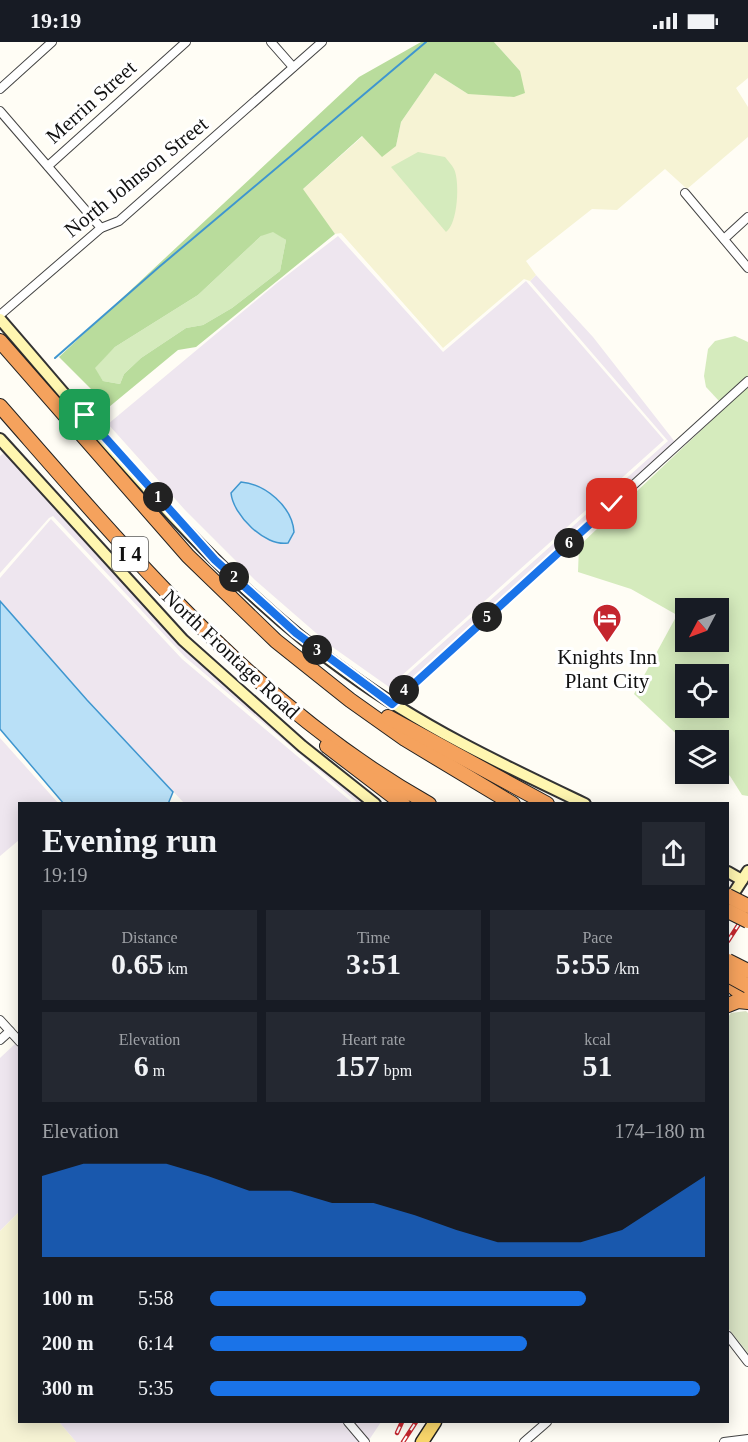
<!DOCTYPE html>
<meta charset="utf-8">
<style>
body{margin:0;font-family:"Times New Roman",serif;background:#242831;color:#f1f3f6;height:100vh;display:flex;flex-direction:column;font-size:22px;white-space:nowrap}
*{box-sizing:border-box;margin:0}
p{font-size:20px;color:#9ea1a6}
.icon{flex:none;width:33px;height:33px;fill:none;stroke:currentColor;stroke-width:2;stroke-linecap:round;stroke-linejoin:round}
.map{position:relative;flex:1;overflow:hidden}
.drawer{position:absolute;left:18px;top:760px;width:711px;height:621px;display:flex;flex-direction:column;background:#171b24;border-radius:0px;box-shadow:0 3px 15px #0003}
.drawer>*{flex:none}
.needle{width:39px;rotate:229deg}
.fabs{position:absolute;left:675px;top:556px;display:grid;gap:12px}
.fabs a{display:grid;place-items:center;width:54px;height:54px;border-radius:0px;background:#171b24;box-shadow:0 3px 15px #0003;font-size:30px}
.pin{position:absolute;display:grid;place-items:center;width:51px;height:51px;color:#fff;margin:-26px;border-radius:12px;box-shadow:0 3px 9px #0006}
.km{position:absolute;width:30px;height:30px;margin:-15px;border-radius:50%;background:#222;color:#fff;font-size:16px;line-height:30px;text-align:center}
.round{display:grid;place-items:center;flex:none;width:63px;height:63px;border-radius:0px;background:#242831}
.overview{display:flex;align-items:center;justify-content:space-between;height:102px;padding:0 24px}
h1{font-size:33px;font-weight:600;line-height:45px}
.figures{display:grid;grid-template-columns:repeat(3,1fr);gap:9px;height:102px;padding:6px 24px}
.figures div{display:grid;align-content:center;border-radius:0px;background:#242831;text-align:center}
.figures b{font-size:30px;font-weight:600}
.figures small{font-size:16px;font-weight:400}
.figures p{font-size:16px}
.chart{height:168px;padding:12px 24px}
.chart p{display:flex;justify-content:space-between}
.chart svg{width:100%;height:108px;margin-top:6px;fill:#1a73e8;opacity:.7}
ul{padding:0 24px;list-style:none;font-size:20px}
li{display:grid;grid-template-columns:96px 72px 1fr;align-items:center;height:45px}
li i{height:15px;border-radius:8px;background:#1a73e8}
.status{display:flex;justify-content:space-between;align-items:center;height:42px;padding:0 30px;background:#171b24;direction:ltr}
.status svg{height:16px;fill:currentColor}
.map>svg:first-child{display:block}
.industrial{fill:#eee6ef}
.farmland{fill:#f6f3d4}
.green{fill:#d5ebbd;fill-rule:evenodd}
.forest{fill:#b9dc9c;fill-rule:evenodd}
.cemetery{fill:#d9e3c4}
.water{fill:#b9e0f7;stroke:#3f96cf;stroke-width:1.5}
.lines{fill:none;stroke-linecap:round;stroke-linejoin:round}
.stream{stroke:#3f96cf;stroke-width:2}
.street-casing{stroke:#444;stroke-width:10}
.secondary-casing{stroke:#333;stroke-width:14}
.primary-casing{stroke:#222;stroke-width:15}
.highway-casing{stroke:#222;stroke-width:16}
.street{stroke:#fff;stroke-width:8}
.secondary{stroke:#fff6b0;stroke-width:10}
.primary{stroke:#f9d66b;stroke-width:12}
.highway{stroke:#f5a25d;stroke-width:14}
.rail-casing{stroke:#c4262e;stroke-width:4.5}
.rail{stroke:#fff;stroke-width:2;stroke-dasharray:7;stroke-linecap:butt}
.highway-bridge-casing{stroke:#222;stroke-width:16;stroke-linecap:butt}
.highway-bridge{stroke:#f5a25d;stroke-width:14}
.route-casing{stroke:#fff;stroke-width:12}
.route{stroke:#1a73e8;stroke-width:8}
.labels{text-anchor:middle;stroke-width:6;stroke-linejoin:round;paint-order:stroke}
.shield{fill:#fff;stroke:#585858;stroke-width:1.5}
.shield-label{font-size:20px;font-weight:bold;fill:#111}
.street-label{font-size:21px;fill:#111;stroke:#fff}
.poi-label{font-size:21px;fill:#111;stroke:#fff}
</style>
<div class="status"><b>19:19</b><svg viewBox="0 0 49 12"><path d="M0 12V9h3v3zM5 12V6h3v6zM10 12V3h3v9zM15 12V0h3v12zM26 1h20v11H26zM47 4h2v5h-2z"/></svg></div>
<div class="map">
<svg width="748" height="1400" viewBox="0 0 748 1400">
<rect width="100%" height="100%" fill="#fffdf5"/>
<g class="industrial">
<polygon points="338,194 443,310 526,239 664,398 389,645 331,604 255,538 185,468 108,382 277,241"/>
<polygon points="536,233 593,295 675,400 396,650 391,647 668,399 530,239"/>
<polygon points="5,410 180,602 368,762 359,762 185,615 53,474 49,476 0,531 0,414"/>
<polygon points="51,477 182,617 354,762 185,762 87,658 0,559 0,536"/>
<polygon points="0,696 59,762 20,762 19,798 0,814"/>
<polygon points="15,1002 20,1007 19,1170 0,1189 0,1016"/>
<polygon points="59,1380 343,1380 360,1400 76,1400"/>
<polygon points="354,1380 358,1381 381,1380 369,1398"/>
</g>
<g class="farmland">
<polygon points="494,0 748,0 748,36 736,46 748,65 748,95 687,147 665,127 617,168 592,167 526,219 536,233 530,239 524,237 443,306 341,191 335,192 302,148 363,94 396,104 401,80 435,31 468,52 520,29"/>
<polygon points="19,1170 20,1380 59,1380 76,1400 0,1400 0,1189"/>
</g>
<g class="green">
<path d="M418,110L445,115C448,119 452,123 454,127C460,139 458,182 446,190L391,125Z"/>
<polygon points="273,189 286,198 280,229 232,266 203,283 186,286 141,316 124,332 120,342 103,339 94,326 115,305 198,253 262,193"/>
<polygon points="735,294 748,300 748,334 720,360 706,345 704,334 708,307 715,299"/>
<path d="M748,344V754L742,753L730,734L719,725L718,699L685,700L634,652L677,573L631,547L578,530L579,504ZM686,567H718V600H686ZM686,633H718V666H686Z"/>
</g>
<path class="forest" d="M421,0H494L520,29L525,51L514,55L468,52L435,31L401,80L396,104L382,115L362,94L303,147L335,192L196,305L178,308L109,365L59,315L359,35ZM273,190L286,198L280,229L232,266L203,283L186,286L141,316L124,332L120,342L103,339L95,326L115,305L198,253L261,194Z"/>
<polygon class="cemetery" points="746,969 748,971 748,1311 728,1286 728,975 731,971"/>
<g class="water">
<path d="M241,440C265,442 292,464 294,490L288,501C265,505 233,473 231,451Z"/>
<polygon points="0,559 87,658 173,750 168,762 64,762 0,687"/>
</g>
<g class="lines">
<polyline class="stream" points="55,316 159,225 426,0"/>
<g class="street-casing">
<g id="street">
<polyline points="271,0 293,25"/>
<polyline points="0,47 52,0"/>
<polyline points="0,69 101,186"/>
<polyline points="48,124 186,0"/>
<polyline points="685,151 748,226"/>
<polyline points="724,197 748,175"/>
<polyline points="0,273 101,186 119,179 322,0"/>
<polyline points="392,662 748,339"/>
<polyline points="0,978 20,1000"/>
<polyline points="0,998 10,989"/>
<polyline points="728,1294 748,1320"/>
<polyline points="348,1380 365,1400"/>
<polyline points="524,1400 547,1380"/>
<polyline points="724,1400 748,1397"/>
</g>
</g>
<g class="secondary-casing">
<g id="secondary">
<path d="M0,277C106,399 215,537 348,631C422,685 503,723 585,762"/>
<polyline points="0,397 183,598 302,704 375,762"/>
<polyline points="728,830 742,838"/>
<polyline points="728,860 748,829"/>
</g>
</g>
<g class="primary-casing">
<polyline id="primary" points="422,1400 435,1380"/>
</g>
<g class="highway-casing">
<g id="highway">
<polyline points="0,299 188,514 276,599 350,658 405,697 513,762"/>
<path d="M0,364C129,511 256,665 429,762"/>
<polyline points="388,675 547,762"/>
<polyline points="327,704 403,762"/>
<polyline points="728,941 748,957"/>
<polyline points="728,963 738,959 748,960"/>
</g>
</g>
<use href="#street" class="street"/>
<use href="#secondary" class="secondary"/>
<use href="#primary" class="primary"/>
<use href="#highway" class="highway"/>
<g class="rail-casing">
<g id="rail">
<polyline points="728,899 748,868"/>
<polyline points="397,1391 402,1380"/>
<polyline points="403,1400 416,1380"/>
</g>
</g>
<use href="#rail" class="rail"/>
<g class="highway-bridge-casing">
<g id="highway-bridge">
<polyline points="728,854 748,864"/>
<polyline points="728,869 748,879"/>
<polyline points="728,919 748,929"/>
<polyline points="728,933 748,944"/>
</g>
</g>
<use href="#highway-bridge" class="highway-bridge"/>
</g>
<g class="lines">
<g class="route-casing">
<polyline id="route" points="85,373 215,518 296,591 392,662 612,462"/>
</g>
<use href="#route" class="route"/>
</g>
<defs>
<g id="hotel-pin" transform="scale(1.5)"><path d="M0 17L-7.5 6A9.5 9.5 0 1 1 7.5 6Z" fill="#c4262e" stroke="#fff"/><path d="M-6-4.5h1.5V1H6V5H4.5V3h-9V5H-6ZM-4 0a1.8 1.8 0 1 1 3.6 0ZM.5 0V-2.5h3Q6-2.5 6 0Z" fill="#fff"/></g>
</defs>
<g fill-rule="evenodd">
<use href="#hotel-pin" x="607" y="576"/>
</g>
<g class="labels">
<rect class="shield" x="112" y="495" width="36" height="34" rx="4.5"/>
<g class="shield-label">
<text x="130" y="519">I 4</text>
</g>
<g class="street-label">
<text transform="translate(91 60) rotate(-42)" y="7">Merrin Street</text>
<text transform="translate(136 135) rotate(-39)" y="7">North Johnson Street</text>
<text transform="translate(231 612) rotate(43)" y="7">North Frontage Road</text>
</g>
<g class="poi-label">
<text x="607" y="622">Knights Inn<tspan x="607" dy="24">Plant City</tspan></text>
</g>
</g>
</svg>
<div class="fabs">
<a><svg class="needle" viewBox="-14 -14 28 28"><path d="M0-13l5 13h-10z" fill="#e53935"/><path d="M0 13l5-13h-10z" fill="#9ea1a6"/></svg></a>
<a><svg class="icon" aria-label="locate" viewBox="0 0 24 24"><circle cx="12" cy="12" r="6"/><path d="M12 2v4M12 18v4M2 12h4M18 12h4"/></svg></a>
<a><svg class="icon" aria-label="layers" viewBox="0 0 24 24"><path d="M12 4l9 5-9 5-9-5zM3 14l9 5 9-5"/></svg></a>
</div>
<div class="pin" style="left:85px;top:373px;background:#1e9e55"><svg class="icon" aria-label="arrive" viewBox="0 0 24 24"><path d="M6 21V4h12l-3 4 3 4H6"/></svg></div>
<div class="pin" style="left:612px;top:462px;background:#d93025"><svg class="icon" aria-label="check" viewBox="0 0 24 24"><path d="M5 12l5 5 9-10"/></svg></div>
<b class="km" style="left:158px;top:455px">1</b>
<b class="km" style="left:234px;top:535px">2</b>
<b class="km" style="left:317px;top:608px">3</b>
<b class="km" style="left:404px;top:648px">4</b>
<b class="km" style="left:487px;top:575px">5</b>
<b class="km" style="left:569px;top:501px">6</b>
<section class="drawer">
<div class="overview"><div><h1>Evening run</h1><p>19:19</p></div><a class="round"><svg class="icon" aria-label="share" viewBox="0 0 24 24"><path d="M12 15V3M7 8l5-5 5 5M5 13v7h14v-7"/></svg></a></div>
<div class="figures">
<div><p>Distance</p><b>0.65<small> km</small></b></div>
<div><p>Time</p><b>3:51</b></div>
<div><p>Pace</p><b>5:55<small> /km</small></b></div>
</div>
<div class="figures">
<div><p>Elevation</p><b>6<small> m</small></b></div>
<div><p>Heart rate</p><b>157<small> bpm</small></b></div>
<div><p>kcal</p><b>51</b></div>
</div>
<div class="chart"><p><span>Elevation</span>174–180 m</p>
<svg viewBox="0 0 160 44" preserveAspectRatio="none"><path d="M0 44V11L10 6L20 6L30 6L40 11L50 17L60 17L70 22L80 22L90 27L100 33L110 38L120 38L130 38L140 33L150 22L160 11V44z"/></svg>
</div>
<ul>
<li><b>100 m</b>5:58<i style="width:76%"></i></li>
<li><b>200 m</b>6:14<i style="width:64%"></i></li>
<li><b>300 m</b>5:35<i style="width:99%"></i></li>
</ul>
</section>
</div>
